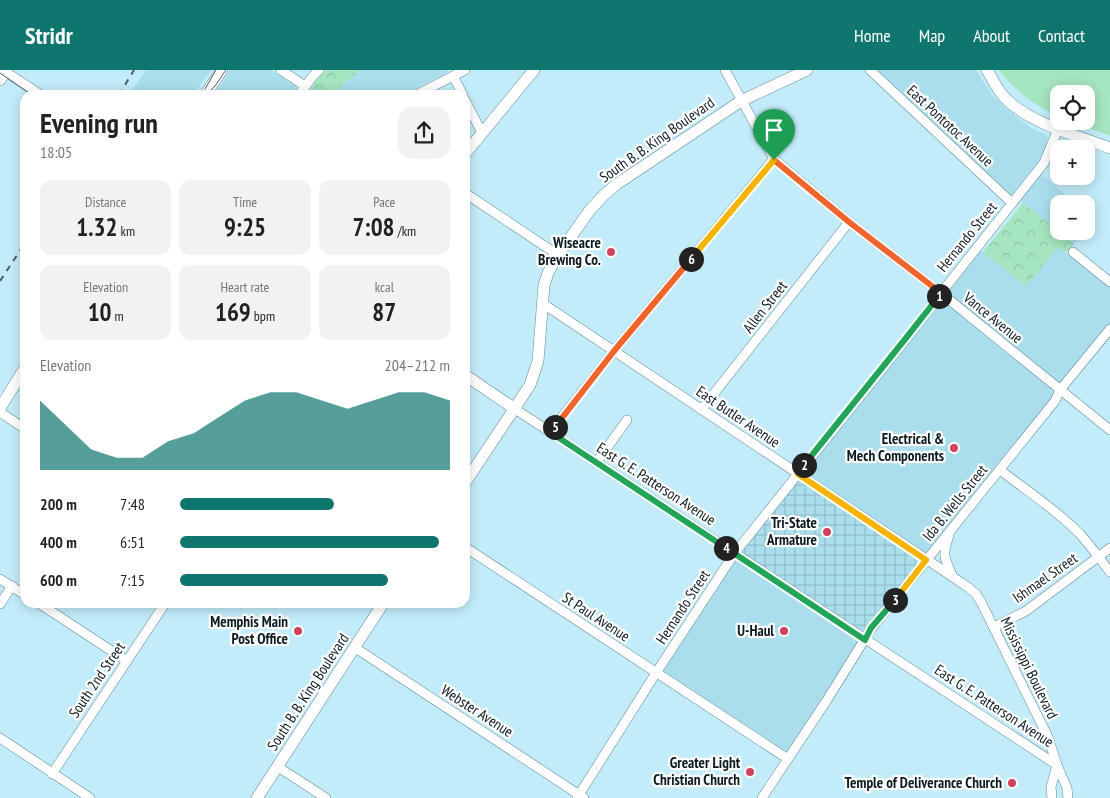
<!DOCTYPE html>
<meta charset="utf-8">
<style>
body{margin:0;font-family:"PT Sans Narrow",sans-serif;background:#f2f2f2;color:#222;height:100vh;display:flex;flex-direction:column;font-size:19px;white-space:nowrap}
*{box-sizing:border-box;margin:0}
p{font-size:16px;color:#767676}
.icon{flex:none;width:28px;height:28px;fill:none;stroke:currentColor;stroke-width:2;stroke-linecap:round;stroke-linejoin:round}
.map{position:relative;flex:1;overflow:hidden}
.panel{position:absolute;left:20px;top:20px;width:450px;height:518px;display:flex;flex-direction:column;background:#fff;border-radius:15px;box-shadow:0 2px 12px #0003}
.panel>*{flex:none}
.buttons{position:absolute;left:1050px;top:15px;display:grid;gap:10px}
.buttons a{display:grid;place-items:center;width:45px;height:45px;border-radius:10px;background:#fff;box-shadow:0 2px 12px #0003;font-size:25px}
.pin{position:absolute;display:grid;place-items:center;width:42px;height:42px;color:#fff;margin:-51px -21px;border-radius:50% 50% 50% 0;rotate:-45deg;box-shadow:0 0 5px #0007}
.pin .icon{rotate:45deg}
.km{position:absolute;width:25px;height:25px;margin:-12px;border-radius:50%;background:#222;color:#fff;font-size:14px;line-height:25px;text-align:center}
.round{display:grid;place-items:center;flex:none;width:52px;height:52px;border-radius:15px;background:#f2f2f2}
.overview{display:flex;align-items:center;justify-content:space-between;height:85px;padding:0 20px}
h1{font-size:28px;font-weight:600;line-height:38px}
.metrics{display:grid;grid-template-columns:repeat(3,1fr);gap:8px;height:85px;padding:5px 20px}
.metrics div{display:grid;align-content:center;border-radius:12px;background:#f2f2f2;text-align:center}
.metrics b{font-size:25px;font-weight:600}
.metrics small{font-size:14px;font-weight:400}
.metrics p{font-size:14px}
.chart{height:140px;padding:10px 20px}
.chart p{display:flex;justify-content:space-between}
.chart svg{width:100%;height:90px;margin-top:5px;fill:#0f766e;opacity:.7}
ul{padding:0 20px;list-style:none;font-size:16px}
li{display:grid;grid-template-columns:80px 60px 1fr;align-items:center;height:38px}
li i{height:12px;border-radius:6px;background:#0f766e}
header{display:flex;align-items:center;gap:30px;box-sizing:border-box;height:70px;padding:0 25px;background:#0f766e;color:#fff}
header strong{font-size:24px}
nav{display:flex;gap:28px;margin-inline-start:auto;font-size:18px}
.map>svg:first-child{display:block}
.built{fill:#abdeed}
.industrial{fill:url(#industrial-grid)}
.forest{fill:url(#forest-crowns)}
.garden{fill:#a5e5bf}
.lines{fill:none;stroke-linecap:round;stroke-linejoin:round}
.minor-casing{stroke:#618894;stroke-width:10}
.major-casing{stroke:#618894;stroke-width:12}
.minor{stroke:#fff;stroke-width:9}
.major{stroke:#fff;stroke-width:11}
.tram{stroke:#465e66;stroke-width:1}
.rail{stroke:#465e66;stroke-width:2;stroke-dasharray:6 6;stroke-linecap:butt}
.split-1-casing{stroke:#fff;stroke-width:10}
.split-2-casing{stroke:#fff;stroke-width:10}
.split-3-casing{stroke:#fff;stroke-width:10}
.split-4-casing{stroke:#fff;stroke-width:10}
.split-5-casing{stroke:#fff;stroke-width:10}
.split-6-casing{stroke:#fff;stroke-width:10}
.split-7-casing{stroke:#fff;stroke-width:10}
.split-1{stroke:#f0652b;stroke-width:6}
.split-2{stroke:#22a559;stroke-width:6}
.split-3{stroke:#f5b400;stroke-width:6}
.split-4{stroke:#22a559;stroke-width:6}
.split-5{stroke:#22a559;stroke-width:6}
.split-6{stroke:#f0652b;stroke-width:6}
.split-7{stroke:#f5b400;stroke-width:6}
.poi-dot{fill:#d1415c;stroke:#fff;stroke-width:2}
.labels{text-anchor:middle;stroke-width:4.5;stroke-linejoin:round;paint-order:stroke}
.street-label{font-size:15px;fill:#0b1b20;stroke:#fff}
.poi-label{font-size:15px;font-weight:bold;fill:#0b1b20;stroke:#fff;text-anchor:end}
</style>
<header>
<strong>Stridr</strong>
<nav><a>Home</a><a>Map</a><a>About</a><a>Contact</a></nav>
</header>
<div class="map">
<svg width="1110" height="728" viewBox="0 0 1110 728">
<defs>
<pattern id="industrial-grid" width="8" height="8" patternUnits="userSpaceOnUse" patternTransform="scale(1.25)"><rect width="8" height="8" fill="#abdeed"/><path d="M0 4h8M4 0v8" fill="none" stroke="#92becb"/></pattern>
<pattern id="forest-crowns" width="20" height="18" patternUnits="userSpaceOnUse" patternTransform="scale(1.25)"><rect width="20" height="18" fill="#a5e5bf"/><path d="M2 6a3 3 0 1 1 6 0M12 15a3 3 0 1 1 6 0" fill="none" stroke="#8dc4a4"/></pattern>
</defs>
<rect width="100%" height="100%" fill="#c2ecfa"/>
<g class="built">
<polygon points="146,0 211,0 193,25 129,25"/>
<polygon points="230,0 271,0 295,16 297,20 294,25 214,25"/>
<polygon points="360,0 448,0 446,3 402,25 338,25 335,23"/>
<polygon points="873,0 976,0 982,10 995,28 1008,40 1034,60 1045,64 1047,66 1048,70 1042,85 1037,94 1011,126"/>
<polygon points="1040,103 1076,134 1059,134 1059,161 1085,161 1074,174 1023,133 1019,126"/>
<polygon points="1058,177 1066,183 1073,184 1110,214 1110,256 1060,318 945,223 980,181 983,182"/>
<polygon points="940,229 1057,321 1013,378 926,486 802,403"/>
<polygon points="735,489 859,572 788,685 660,602"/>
</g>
<polygon class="industrial" points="799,408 921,492 864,565 740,483"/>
<g class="forest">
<polygon points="326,0 360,0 335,22 338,25 307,25 318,8"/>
<polygon points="1023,133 1074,174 1066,183 1058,177 1026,216 983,182"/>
</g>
<path class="garden" d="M999,0H1110V66L1070,51H1086V24H1059V46C1035,36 1015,21 999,0Z"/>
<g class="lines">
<g class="minor-casing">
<g id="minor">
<polyline points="3,0 41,25"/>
<polyline points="281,0 305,16"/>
<polyline points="725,0 774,89 849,152 941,223 1110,360"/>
<polyline points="870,0 1012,133"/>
<polyline points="453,6 463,25"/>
<polyline points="299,25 312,7 319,0"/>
<polyline points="416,25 465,0"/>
<polyline points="465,30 482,63"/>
<polyline points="465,123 558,185"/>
<polyline points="1073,182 1110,212"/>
<polyline points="542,233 953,507 969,518 976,524 981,532 1048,667 1057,695 1067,718 1068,728"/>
<polyline points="515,339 1057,695"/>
<polyline points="701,340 849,152"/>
<polyline points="0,342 25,359"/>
<polyline points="550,362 614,281 774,89"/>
<polyline points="596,393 627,350"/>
<path d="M1000,400C1026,420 1055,439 1079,463C1090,475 1100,489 1110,502"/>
<path d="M949,465C942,487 944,487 953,507"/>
<polyline points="465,477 788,689"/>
<polyline points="0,509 25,525"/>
<polyline points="37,532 127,591"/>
<polyline points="0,534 12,516"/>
<polyline points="994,557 1026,541 1110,478"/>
<polyline points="354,577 584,728"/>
<polyline points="0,668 90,728"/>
<polyline points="278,697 326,728"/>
<polyline points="52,704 166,532"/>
<polyline points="577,728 656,603 734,484 906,269 941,223 1044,93 1058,59"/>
<polyline points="762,728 827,630 871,559 1055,331 1060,320 1110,259"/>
<polyline points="1052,728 1051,717 1057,695"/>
</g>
</g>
<g class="major-casing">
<g id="major">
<path d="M987,0C993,10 998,21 1006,29C1030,53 1078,66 1110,78"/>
<polyline points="0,10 6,0"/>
<polyline points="205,25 222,0"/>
<polyline points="465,84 534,0"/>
<polyline points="465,305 515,339"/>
<polyline points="0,338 25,298"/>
<polyline points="465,413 530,315 538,291 544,215 548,203 558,185 590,140 604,125 617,114 741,31 807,0"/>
<polyline points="257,728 384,532"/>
</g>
</g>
<use href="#minor" class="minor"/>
<use href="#major" class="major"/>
<g class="tram">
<polyline points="0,3 32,25"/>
<polyline points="205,19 216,0"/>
<polyline points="206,25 215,16 226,0"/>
</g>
<g class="rail">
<polyline points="119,25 134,0"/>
<polyline points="0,211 25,173"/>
</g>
</g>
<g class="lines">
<g class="split-1-casing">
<polyline id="split-1" points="774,90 849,152 941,223 939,226"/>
</g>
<g class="split-2-casing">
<polyline id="split-2" points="804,395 906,268 939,226"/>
</g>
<g class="split-3-casing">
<polyline id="split-3" points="804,395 798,404 926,490 895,530"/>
</g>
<g class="split-4-casing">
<polyline id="split-4" points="726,478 865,570 871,558 895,530"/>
</g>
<g class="split-5-casing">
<polyline id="split-5" points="555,357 550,362 726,478"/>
</g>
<g class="split-6-casing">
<polyline id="split-6" points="555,357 614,281 691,189"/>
</g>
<g class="split-7-casing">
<polyline id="split-7" points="691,189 774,90"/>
</g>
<use href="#split-1" class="split-1"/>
<use href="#split-2" class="split-2"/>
<use href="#split-3" class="split-3"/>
<use href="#split-4" class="split-4"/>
<use href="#split-5" class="split-5"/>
<use href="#split-6" class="split-6"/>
<use href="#split-7" class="split-7"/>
</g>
<g class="poi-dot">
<circle cx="611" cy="182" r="5"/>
<circle cx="954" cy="378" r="5"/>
<circle cx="827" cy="462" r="5"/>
<circle cx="298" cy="561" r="5"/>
<circle cx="784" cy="561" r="5"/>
<circle cx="750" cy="702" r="5"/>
<circle cx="1012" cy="713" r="5"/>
</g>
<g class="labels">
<g class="street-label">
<text transform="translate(950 56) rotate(43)" y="5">East Pontotoc Avenue</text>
<text transform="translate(657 70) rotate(-35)" y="5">South B. B. King Boulevard</text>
<text transform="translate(967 167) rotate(-51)" y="5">Hernando Street</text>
<text transform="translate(765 237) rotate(-52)" y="5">Allen Street</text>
<text transform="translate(993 248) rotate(39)" y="5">Vance Avenue</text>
<text transform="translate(738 347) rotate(34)" y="5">East Butler Avenue</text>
<text transform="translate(656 414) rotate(33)" y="5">East G. E. Patterson Avenue</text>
<text transform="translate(955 433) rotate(-51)" y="5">Ida B. Wells Street</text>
<text transform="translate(1045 508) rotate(-35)" y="5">Ishmael Street</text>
<text transform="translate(683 537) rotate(-57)" y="5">Hernando Street</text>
<text transform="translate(596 547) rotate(33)" y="5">St Paul Avenue</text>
<text transform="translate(1029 598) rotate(64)" y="5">Mississippi Boulevard</text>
<text transform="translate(97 610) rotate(-56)" y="5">South 2nd Street</text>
<text transform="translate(308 622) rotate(-57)" y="5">South B. B. King Boulevard</text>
<text transform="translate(994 636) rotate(33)" y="5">East G. E. Patterson Avenue</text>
<text transform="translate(477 641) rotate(33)" y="5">Webster Avenue</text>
</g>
<g class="poi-label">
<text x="601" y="178">Wiseacre<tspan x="601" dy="17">Brewing Co.</tspan></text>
<text x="944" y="374">Electrical &amp;<tspan x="944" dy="17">Mech Components</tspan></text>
<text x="817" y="458">Tri-State<tspan x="817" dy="17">Armature</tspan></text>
<text x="288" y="557">Memphis Main<tspan x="288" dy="17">Post Office</tspan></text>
<text x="774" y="566">U-Haul</text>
<text x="740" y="698">Greater Light<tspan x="740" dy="17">Christian Church</tspan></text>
<text x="1002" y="718">Temple of Deliverance Church</text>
</g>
</g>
</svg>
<div class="buttons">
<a><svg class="icon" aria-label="locate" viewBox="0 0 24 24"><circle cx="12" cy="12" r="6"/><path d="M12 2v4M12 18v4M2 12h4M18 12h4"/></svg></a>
<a>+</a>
<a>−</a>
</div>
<div class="pin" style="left:774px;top:90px;background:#1e9e55"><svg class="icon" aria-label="arrive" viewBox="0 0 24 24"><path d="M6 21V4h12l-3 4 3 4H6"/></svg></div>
<b class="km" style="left:939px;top:226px">1</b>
<b class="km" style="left:804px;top:395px">2</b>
<b class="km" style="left:895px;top:530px">3</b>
<b class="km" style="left:726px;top:478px">4</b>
<b class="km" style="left:555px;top:357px">5</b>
<b class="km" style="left:691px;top:189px">6</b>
<section class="panel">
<div class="overview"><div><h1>Evening run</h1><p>18:05</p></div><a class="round"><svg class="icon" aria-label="share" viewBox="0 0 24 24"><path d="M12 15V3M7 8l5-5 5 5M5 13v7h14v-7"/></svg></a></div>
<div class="metrics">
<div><p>Distance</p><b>1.32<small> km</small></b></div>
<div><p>Time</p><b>9:25</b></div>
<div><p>Pace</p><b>7:08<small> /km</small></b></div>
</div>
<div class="metrics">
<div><p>Elevation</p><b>10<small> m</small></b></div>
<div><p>Heart rate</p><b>169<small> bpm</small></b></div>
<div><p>kcal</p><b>87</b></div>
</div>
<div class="chart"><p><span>Elevation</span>204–212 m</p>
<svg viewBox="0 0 160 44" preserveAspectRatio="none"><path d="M0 44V10L10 22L20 34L30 38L40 38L50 30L60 26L70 18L80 10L90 6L100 6L110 10L120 14L130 10L140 6L150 6L160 10V44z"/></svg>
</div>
<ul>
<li><b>200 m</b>7:48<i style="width:57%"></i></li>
<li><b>400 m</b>6:51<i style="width:96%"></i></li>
<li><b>600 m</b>7:15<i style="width:77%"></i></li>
</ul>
</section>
</div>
